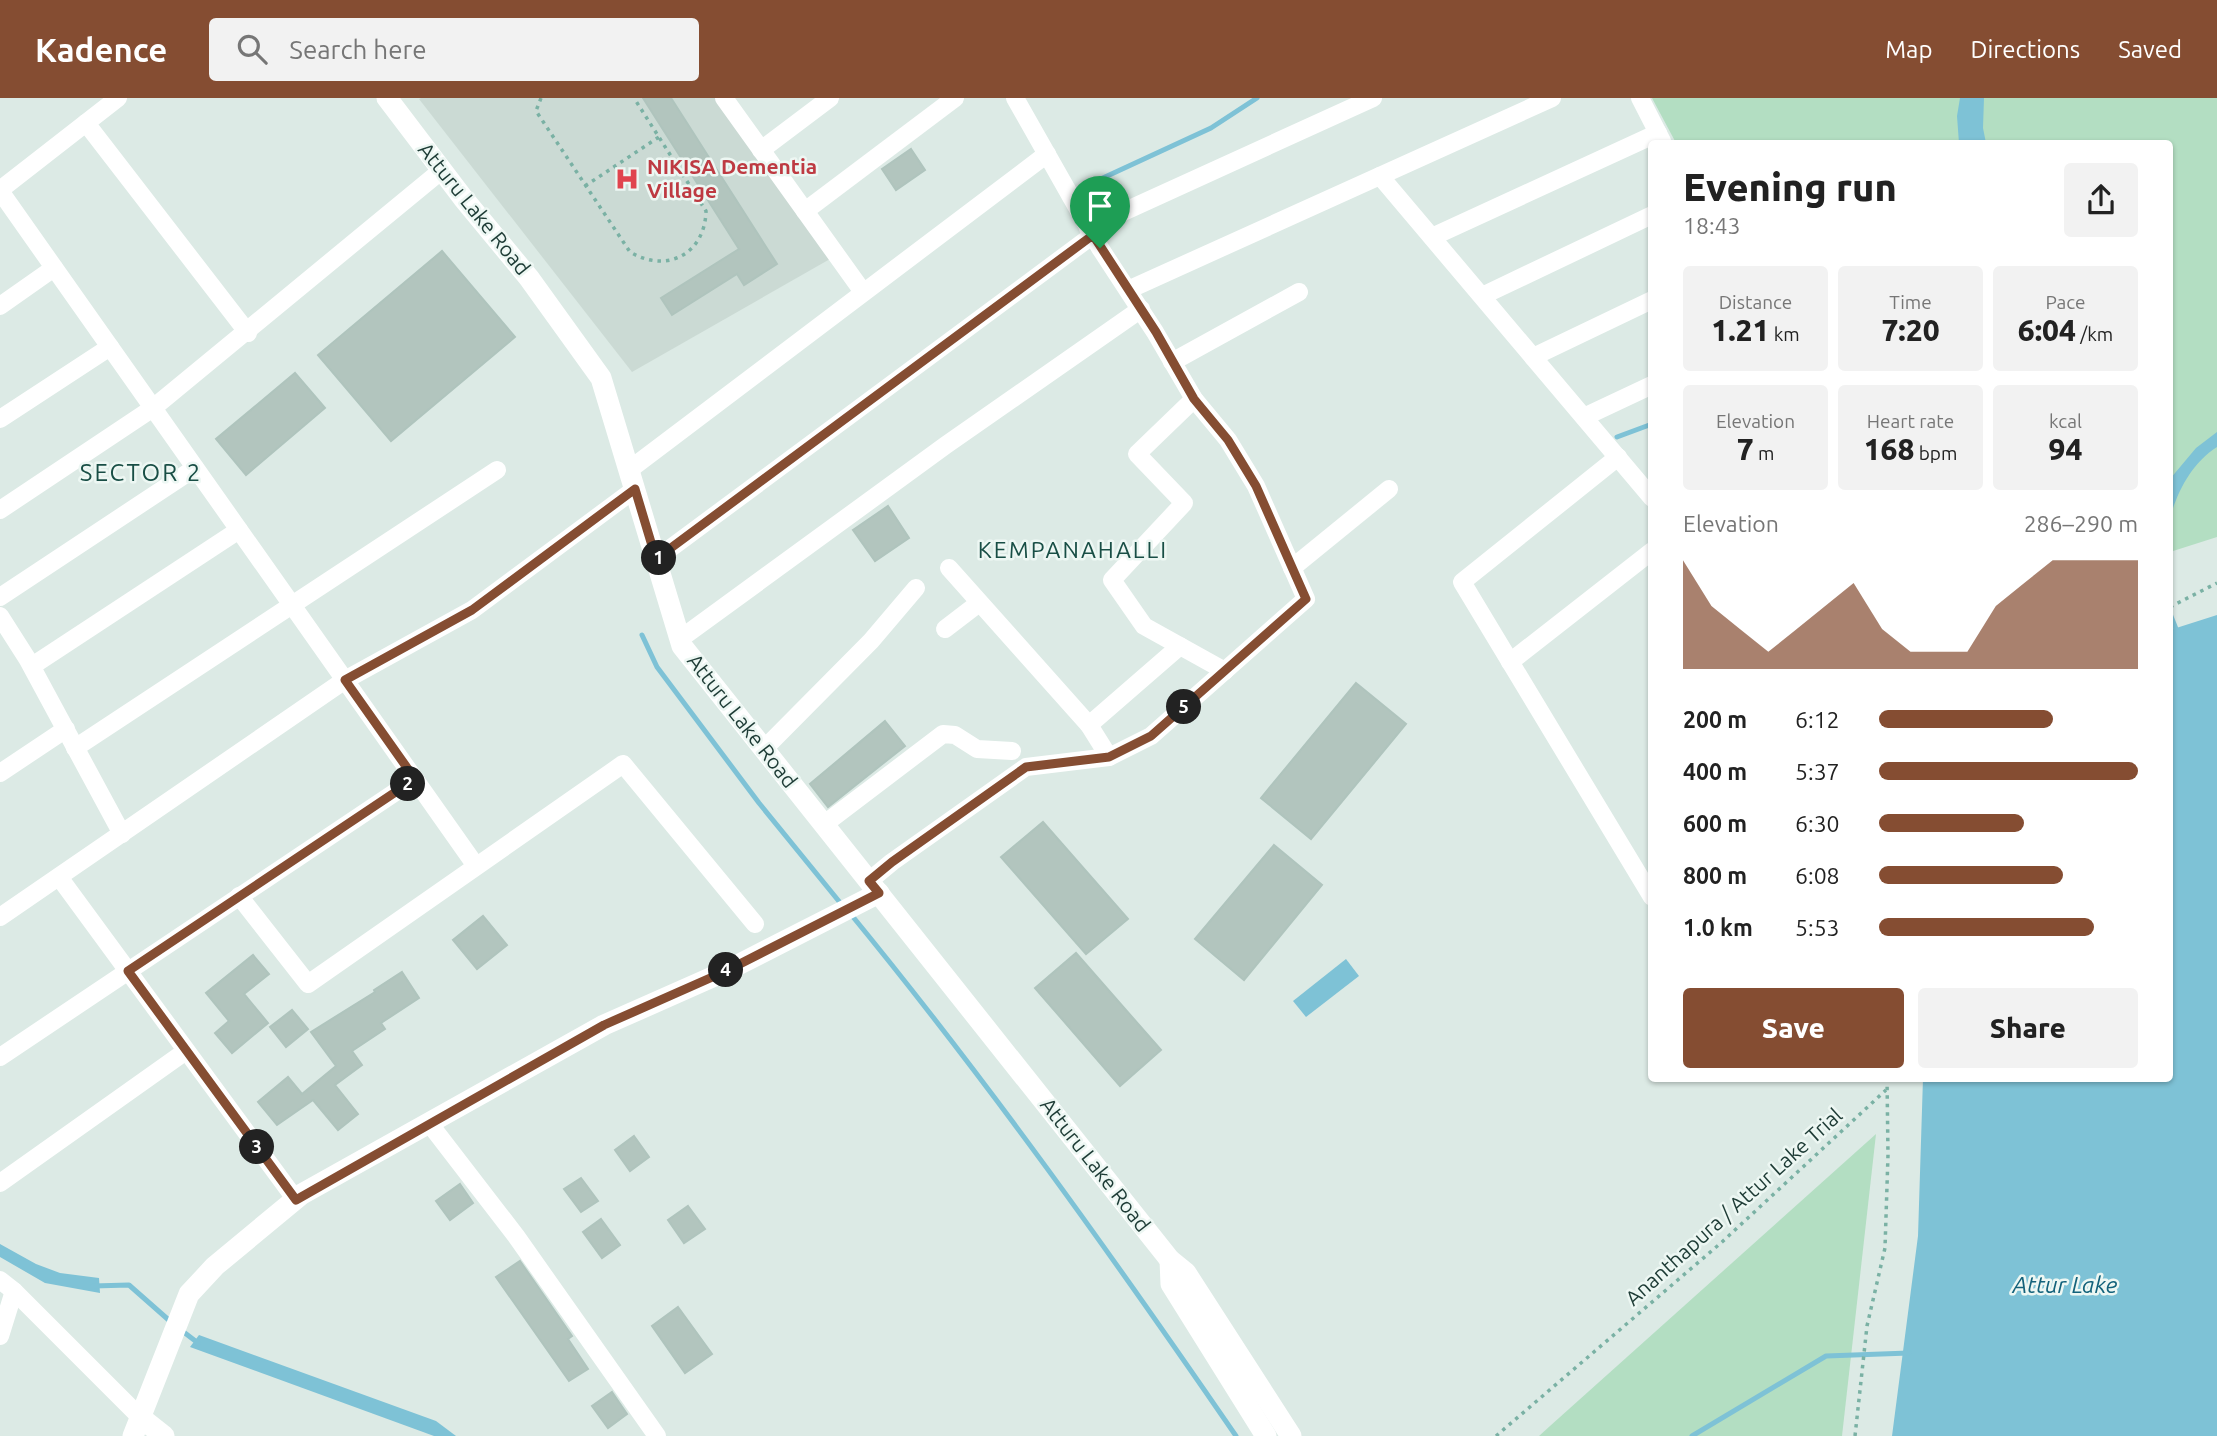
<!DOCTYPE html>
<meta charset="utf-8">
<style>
body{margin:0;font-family:Ubuntu,sans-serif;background:#f2f2f2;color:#222;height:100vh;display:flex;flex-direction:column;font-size:26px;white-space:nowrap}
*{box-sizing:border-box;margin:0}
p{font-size:23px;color:#767676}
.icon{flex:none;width:38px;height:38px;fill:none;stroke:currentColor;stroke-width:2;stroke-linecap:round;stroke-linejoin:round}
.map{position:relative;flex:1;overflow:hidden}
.sheet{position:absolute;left:1648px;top:42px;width:525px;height:942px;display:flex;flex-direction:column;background:#fff;border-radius:7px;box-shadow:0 2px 5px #0004}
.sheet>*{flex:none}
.pin{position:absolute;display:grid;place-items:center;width:60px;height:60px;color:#fff;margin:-72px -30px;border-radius:50% 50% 50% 0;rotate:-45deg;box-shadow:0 0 7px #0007}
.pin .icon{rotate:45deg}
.km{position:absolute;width:35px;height:35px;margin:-18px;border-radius:50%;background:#222;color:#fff;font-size:19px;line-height:35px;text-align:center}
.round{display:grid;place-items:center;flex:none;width:74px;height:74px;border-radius:7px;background:#f2f2f2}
.headline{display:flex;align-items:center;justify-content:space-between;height:119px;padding:0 35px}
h1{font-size:38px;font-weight:800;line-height:52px}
.stats{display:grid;grid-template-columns:repeat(3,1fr);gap:10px;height:119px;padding:7px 35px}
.stats div{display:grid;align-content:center;border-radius:7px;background:#f2f2f2;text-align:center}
.stats b{font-size:30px;font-weight:800}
.stats small{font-size:19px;font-weight:400}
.stats p{font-size:19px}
.chart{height:196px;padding:14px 35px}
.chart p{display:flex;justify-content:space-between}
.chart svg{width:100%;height:126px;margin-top:7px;fill:#854d32;opacity:.7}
.cta{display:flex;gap:14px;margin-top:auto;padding:14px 35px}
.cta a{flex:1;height:80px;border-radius:7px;background:#854d32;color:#fff;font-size:28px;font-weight:800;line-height:80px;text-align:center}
.cta a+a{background:#f2f2f2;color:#222}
ul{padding:0 35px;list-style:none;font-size:23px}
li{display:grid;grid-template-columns:112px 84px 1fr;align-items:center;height:52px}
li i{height:18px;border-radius:9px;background:#854d32}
header{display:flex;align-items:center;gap:42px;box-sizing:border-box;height:98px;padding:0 35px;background:#854d32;color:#fff}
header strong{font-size:33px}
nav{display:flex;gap:38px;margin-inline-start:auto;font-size:24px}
.search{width:490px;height:63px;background:#f2f2f2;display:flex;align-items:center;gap:18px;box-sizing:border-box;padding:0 24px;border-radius:7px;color:#767676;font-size:26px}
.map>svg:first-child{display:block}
.built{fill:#cbdad4}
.green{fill:#b3dec2}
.water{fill:#7ec2d6}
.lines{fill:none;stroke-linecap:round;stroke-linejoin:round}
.stream{stroke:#7ec2d6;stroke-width:5}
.building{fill:#b2c5be;stroke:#afc4bd;stroke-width:2}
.path{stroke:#7ab1a4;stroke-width:3.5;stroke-dasharray:3.5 5;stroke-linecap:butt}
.minor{stroke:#fff;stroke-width:18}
.tertiary{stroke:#fff;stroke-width:21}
.route-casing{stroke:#fff;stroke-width:14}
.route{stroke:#854d32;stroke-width:9}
.labels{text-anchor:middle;stroke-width:5;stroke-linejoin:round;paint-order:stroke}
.health-label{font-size:21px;font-weight:bold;fill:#be3a42;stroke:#edf7f3;text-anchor:start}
.street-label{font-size:21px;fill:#1d3b35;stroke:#edf7f3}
.neighbourhood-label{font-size:23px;letter-spacing:2px;fill:#184e45;stroke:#edf7f3}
.water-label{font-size:23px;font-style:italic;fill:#13627b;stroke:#edf7f3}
.quarter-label{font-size:24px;letter-spacing:2px;fill:#184e45;stroke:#edf7f3}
</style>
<header>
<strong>Kadence</strong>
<div class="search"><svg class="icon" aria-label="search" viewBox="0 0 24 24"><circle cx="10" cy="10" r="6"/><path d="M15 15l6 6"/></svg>Search here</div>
<nav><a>Map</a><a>Directions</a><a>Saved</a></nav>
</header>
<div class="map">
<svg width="2217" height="1338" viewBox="0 0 2217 1338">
<rect width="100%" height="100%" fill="#dceae5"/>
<polygon class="built" points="421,0 716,0 830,161 632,274 419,1"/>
<g class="green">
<polygon points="1652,0 2217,0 2217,439 2170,454 2170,46 1676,45"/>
<polygon points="1876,1036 1842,1338 1539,1338 1550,1328"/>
</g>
<g class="water">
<polygon points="1960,0 1984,0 1983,30 1986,45 1959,45 1957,18"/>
<path d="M2217,334V349C2192,365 2178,392 2170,420V381L2196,350Z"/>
<polygon points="2217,517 2217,1338 1892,1338 1918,1138 1923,980 2170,980 2170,532"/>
<polygon points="1346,861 1359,878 1306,919 1293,903"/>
<polygon points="0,1146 36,1166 60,1175 99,1180 100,1195 45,1185 0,1159"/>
<polygon points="199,1237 436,1323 456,1338 434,1338 190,1249"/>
</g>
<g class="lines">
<g class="stream">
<polyline points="1079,91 1211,30 1257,0"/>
<polyline points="1617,339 1652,326"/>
<polyline points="2170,516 2178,536"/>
<polyline points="642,537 657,569 759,705 842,807"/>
<path d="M849,814C987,982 1113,1159 1236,1338"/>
<polyline points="93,1188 129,1187 171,1224"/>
<polyline points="181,1232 198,1245"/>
<polyline points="1692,1338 1826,1258 1909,1255"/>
</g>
</g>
<g class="building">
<polygon points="643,0 671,0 777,166 744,187 737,176 672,217 661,200 739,151"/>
<polygon points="911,51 925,72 896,92 882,71"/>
<polygon points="442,153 515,239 391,343 318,257"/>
<polygon points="295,275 325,310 246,377 216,341"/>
<polygon points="888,408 909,440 875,463 853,432"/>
<polygon points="1356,585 1406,626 1311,741 1261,700"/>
<polygon points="885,623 905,648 828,709 810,686"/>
<polygon points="1043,724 1128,821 1086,856 1001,759"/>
<polygon points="1274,747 1322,787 1244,882 1195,841"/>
<polygon points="483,818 507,847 477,871 453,842"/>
<polygon points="1076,855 1161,952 1120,988 1035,890"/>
<polygon points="253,857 269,876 244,896 268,925 232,955 215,935 229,923 206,895"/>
<polygon points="402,874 419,900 381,925 385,931 352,953 362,967 335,987 358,1016 338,1032 313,1002 277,1027 258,1004 288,979 302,996 336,968 311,934 375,894 374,892"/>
<polygon points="292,912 308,931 286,949 270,929"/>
<polygon points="634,1038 649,1059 630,1073 615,1052"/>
<polygon points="581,1080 598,1103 581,1114 564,1091"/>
<polygon points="460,1086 473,1105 450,1122 436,1103"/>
<polygon points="688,1108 705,1131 684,1145 668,1122"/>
<polygon points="601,1121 620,1147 602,1160 583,1134"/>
<polygon points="520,1163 572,1238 568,1241 588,1271 569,1283 496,1179"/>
<polygon points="678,1209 712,1256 685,1275 652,1228"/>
<polygon points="612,1294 627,1316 608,1330 592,1308"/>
</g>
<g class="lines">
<g class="path">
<path d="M541,0L536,13L630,154C667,176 705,156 706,113L634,0"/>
<polyline points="585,88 659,39"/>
<polyline points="2170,509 2217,485"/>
<polyline points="1496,1338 1722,1144 1886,992"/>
<polyline points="1855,1338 1867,1228 1885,1150 1888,1057 1887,980"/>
</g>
<g class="minor">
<polyline points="724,0 863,194"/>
<polyline points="1640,0 1662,43"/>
<polyline points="86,25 248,235"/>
<polyline points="761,52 830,0"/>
<polyline points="1380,78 1652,400"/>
<polyline points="0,92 118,0"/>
<polyline points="0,93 476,768"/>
<polyline points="805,113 955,0"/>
<polyline points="1088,130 1373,0"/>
<polyline points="1432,139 1658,35"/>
<polyline points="1128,192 1552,0"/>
<polyline points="1482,198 1652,117"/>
<polyline points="0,208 54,170"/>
<polyline points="1533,259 1652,202"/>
<polyline points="1172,264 1299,194"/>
<polyline points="1194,301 1137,356 1184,405 1112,482 1144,528 1225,573"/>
<polyline points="1584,319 1652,287"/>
<polyline points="0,321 110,249"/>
<polyline points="1618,359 1462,484 1652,799"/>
<polyline points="629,372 1047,56"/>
<polyline points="0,412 153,310 442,72"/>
<polyline points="656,461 1093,137"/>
<polyline points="949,470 1089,627 1180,548"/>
<polyline points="1292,470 1389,391"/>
<polyline points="0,499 195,370"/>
<polyline points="0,518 28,562 122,736"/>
<polyline points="945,531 979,505"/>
<polyline points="680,541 946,347 1141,211"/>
<polyline points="1510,564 1652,453"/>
<polyline points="32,568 239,432"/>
<polyline points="1089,627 1109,659"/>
<polyline points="75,650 497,372"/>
<polyline points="764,651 871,543 916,490"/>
<polyline points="0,675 66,631"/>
<polyline points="831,721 943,636 955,637 977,651 1012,653"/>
<polyline points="59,779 296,1102"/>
<polyline points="869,783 892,764 1026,669 1109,659 1151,638 1306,501 1256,388 1228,342 1194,301 1155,234 1100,150 1015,0"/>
<polyline points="239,798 308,886 623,666 755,826"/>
<polyline points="0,819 345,582 472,512 635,391"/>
<polyline points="0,959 415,681"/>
<polyline points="429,1025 516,1138 657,1338"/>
<polyline points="0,1085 186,953"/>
<polyline points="0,1182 14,1193 140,1319"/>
<polyline points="0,1238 14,1193"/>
</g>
<g class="tertiary">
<polyline points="387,0 463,100 529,180 601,280 682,548 1170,1162 1186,1175 1291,1338"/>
<polyline points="1170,1162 1171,1186 1266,1338"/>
<polyline points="140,1319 164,1338"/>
<polyline points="133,1338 189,1196 215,1168 302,1096 604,927 726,873 879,795"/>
</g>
</g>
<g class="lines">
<g class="route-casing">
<polygon id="route" points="1093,137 1156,234 1194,301 1228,342 1256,388 1306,501 1151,638 1109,659 1026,669 892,764 869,783 879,795 726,873 604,927 296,1102 128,873 415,681 345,582 472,512 635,391 656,461"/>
</g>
<use href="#route" class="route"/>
</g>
<defs>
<g id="hospital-bare" transform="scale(1.89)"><path d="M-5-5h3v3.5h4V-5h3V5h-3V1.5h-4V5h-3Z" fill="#e0444e" stroke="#edf7f3" stroke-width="2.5" paint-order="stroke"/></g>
</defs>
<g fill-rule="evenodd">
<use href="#hospital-bare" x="627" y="81"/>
</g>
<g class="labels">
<g class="health-label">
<text x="647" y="76">NIKISA Dementia<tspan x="647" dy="24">Village</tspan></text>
</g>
<g class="street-label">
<text transform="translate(474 111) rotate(51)" y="7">Atturu Lake Road</text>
<text transform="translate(742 623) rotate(52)" y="7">Atturu Lake Road</text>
<text transform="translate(1095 1067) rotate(52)" y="7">Atturu Lake Road</text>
<text transform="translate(1734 1109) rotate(-42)" y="7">Ananthapura / Attur Lake Trial</text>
</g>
<g class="neighbourhood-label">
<text x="1073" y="460">KEMPANAHALLI</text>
</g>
<g class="water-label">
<text x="2065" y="1195">Attur Lake</text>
</g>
<g class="quarter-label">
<text x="141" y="383">SECTOR 2</text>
</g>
</g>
</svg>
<div class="pin" style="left:1100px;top:150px;background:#1e9e55"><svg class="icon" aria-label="arrive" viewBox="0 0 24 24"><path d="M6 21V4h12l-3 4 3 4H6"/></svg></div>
<b class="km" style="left:659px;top:460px">1</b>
<b class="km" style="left:408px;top:686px">2</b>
<b class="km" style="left:257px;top:1049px">3</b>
<b class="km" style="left:726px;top:872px">4</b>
<b class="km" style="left:1184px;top:609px">5</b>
<section class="sheet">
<div class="headline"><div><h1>Evening run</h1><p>18:43</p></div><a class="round"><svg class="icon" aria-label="share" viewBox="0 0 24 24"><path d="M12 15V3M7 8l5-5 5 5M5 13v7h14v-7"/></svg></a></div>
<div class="stats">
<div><p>Distance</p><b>1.21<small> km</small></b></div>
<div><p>Time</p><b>7:20</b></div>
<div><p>Pace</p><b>6:04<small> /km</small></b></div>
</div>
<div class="stats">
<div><p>Elevation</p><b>7<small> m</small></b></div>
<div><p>Heart rate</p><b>168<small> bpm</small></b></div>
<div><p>kcal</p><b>94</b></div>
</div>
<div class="chart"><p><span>Elevation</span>286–290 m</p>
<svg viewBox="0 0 160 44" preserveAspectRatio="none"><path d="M0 44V6L10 22L20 30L30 38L40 30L50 22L60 14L70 30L80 38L90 38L100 38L110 22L120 14L130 6L140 6L150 6L160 6V44z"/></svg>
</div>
<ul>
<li><b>200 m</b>6:12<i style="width:67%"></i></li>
<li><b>400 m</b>5:37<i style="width:100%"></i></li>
<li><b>600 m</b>6:30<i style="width:56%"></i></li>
<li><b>800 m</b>6:08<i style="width:71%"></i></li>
<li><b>1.0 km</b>5:53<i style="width:83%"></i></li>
</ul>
<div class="cta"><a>Save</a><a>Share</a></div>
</section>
</div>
